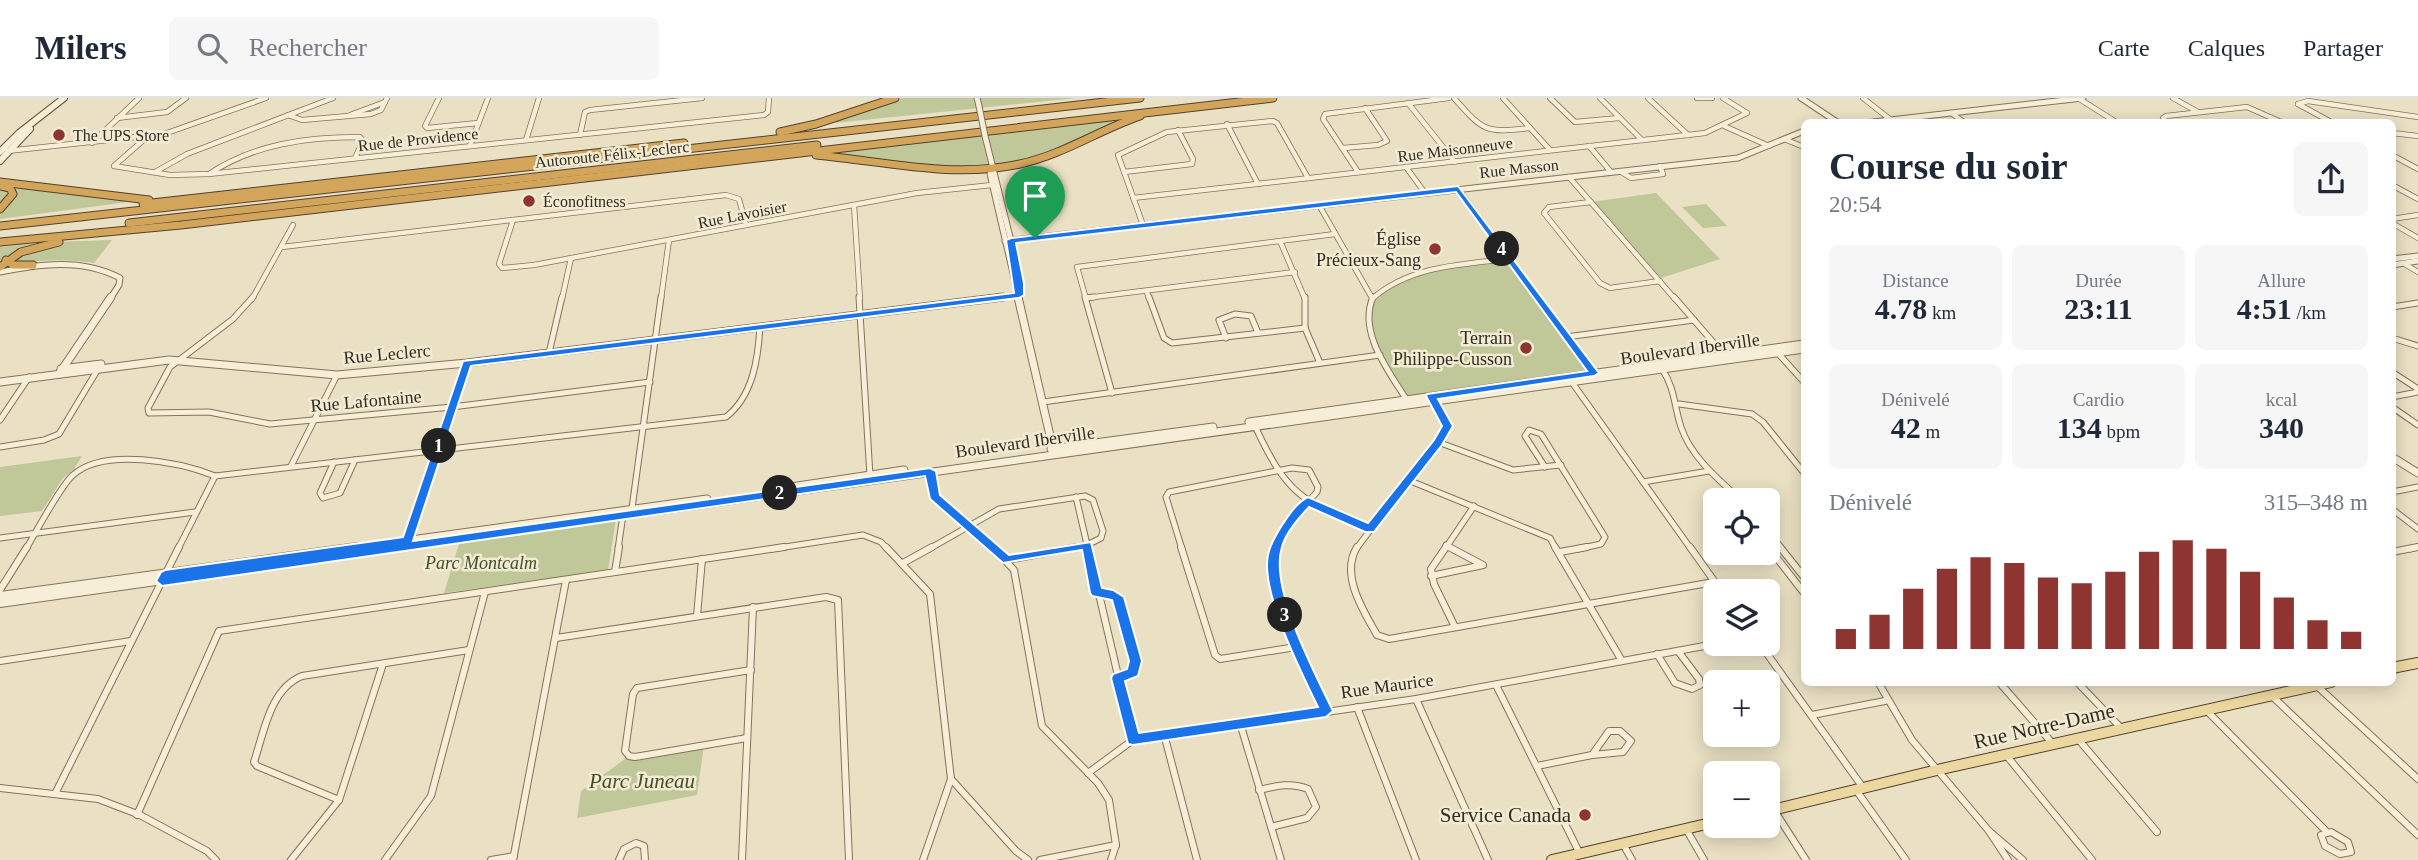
<!DOCTYPE html>
<html lang="fr">
<meta charset="utf-8">
<style>
body{margin:0;font-family:Georgia,serif;background:#f6f6f7;color:#1f2937;height:100vh;display:flex;flex-direction:column;font-size:26px;white-space:nowrap}
*{box-sizing:border-box;margin:0}
p{font-size:23px;color:#747a83}
.icon{flex:none;width:38px;height:38px;fill:none;stroke:currentColor;stroke-width:2;stroke-linecap:round;stroke-linejoin:round}
.map{position:relative;flex:1;overflow:hidden}
.panel{position:absolute;left:1801px;top:21px;width:595px;height:567px;display:flex;flex-direction:column;background:#fff;border-radius:10px;box-shadow:0 4px 18px #0003}
.panel>*{flex:none}
.buttons{position:absolute;left:1703px;top:390px;display:grid;gap:14px}
.buttons a{display:grid;place-items:center;width:77px;height:77px;border-radius:10px;background:#fff;box-shadow:0 4px 18px #0003;font-size:35px}
.pin{position:absolute;display:grid;place-items:center;width:60px;height:60px;color:#fff;margin:-72px -30px;border-radius:50% 50% 50% 0;rotate:-45deg;box-shadow:0 0 7px #0007}
.pin .icon{rotate:45deg}
.km{position:absolute;width:35px;height:35px;margin:-18px;border-radius:50%;background:#222;color:#fff;font-size:19px;line-height:35px;text-align:center}
.round{display:grid;place-items:center;flex:none;width:74px;height:74px;border-radius:10px;background:#f6f6f7}
.head{display:flex;align-items:center;justify-content:space-between;height:119px;padding:0 28px}
h1{font-size:38px;font-weight:700;line-height:52px}
.metrics{display:grid;grid-template-columns:repeat(3,1fr);gap:10px;height:119px;padding:7px 28px}
.metrics div{display:grid;align-content:center;border-radius:10px;background:#f6f6f7;text-align:center}
.metrics b{font-size:30px;font-weight:700}
.metrics small{font-size:19px;font-weight:400}
.metrics p{font-size:19px}
.chart{height:196px;padding:14px 28px}
.chart p{display:flex;justify-content:space-between}
.chart svg{width:100%;height:126px;margin-top:7px;stroke:#8e3531;stroke-width:6}
header{display:flex;align-items:center;gap:42px;box-sizing:border-box;height:98px;padding:0 35px;background:#fff;border-bottom:2px solid #e0e1e3}
header strong{font-size:33px}
nav{display:flex;gap:38px;margin-inline-start:auto;font-size:24px}
.search{width:490px;height:63px;background:#f6f6f7;display:flex;align-items:center;gap:18px;box-sizing:border-box;padding:0 24px;border-radius:10px;color:#747a83;font-size:26px}
.map>svg:first-child{display:block}
.green{fill:#c0c799}
.lines{fill:none;stroke-linecap:round;stroke-linejoin:round}
.minor-far2-casing{stroke:#83735c;stroke-width:6}
.minor-far1-casing{stroke:#83735c;stroke-width:7}
.minor-casing{stroke:#83735c;stroke-width:8}
.tertiary-far2-casing{stroke:#83735c;stroke-width:7}
.tertiary-far1-casing{stroke:#83735c;stroke-width:9}
.tertiary-casing{stroke:#83735c;stroke-width:10}
.secondary-casing{stroke:#65543f;stroke-width:8}
.primary-casing{stroke:#514130;stroke-width:12}
.motorway-casing{stroke:#514130;stroke-width:9}
.minor-far2{stroke:#f6eed7;stroke-width:4.5}
.minor-far1{stroke:#f6eed7;stroke-width:5}
.minor{stroke:#f6eed7;stroke-width:6}
.tertiary-far2{stroke:#f6eed7;stroke-width:5}
.tertiary-far1{stroke:#f6eed7;stroke-width:7}
.tertiary{stroke:#f6eed7;stroke-width:8}
.secondary{stroke:#f6eed7;stroke-width:6}
.primary{stroke:#ebd79f;stroke-width:10}
.motorway{stroke:#d3a55b;stroke-width:7}
.tertiary-bridge-casing{stroke:#83735c;stroke-width:7;stroke-linecap:butt}
.tertiary-bridge{stroke:#f6eed7;stroke-width:5}
.route{fill:#1a73e8;stroke:#fff;stroke-width:2;fill-rule:evenodd}
.poi-dot{fill:#8e3531;stroke:#f2ebd3;stroke-width:2.5}
.labels{text-anchor:middle;stroke-width:5;stroke-linejoin:round;paint-order:stroke}
.far-poi-label{font-size:16px;fill:#352a1f;stroke:#f2ebd3;text-anchor:start}
.far-street-label{font-size:16px;fill:#352a1f;stroke:#f2ebd3}
.poi-label{font-size:18px;fill:#352a1f;stroke:#f2ebd3;text-anchor:end}
.street-label{font-size:18px;fill:#352a1f;stroke:#f2ebd3}
.park-label{font-size:18px;font-style:italic;fill:#434f27;stroke:#f2ebd3}
.near-street-label{font-size:21px;fill:#352a1f;stroke:#f2ebd3}
.near-park-label{font-size:21px;font-style:italic;fill:#434f27;stroke:#f2ebd3}
.near-poi-label{font-size:21px;fill:#352a1f;stroke:#f2ebd3;text-anchor:end}
</style>
<header>
<strong>Milers</strong>
<div class="search"><svg class="icon" aria-label="search" viewBox="0 0 24 24"><circle cx="10" cy="10" r="6"/><path d="M15 15l6 6"/></svg>Rechercher</div>
<nav><a>Carte</a><a>Calques</a><a>Partager</a></nav>
</header>
<div class="map">
<svg width="2418" height="762" viewBox="0 0 2418 762">
<rect width="100%" height="100%" fill="#eae1c4"/>
<g class="green">
<polygon points="902,0 1077,0 825,26"/>
<path d="M1133,17C1090,35 1047,57 1002,67C950,77 869,61 815,55Z"/>
<polygon points="11,87 128,104 0,121 0,91"/>
<polygon points="1656,95 1720,161 1661,180 1591,104"/>
<polygon points="1706,106 1727,128 1703,130 1682,109"/>
<path d="M112,142L94,165C62,160 32,162 0,169V149L51,144Z"/>
<polygon points="1509,161 1594,275 1406,301 1373,246 1370,205 1395,184 1440,170"/>
<polygon points="82,358 74,371 63,380 42,413 0,418 0,369"/>
<polygon points="616,421 608,472 444,495 460,443"/>
<polygon points="704,647 697,697 577,720 581,693 629,658"/>
</g>
<g class="lines">
<g class="minor-far2-casing">
<g id="minor-far2">
<polyline points="439,0 425,28 427,30 478,25"/>
<path d="M1454,0C1484,34 1485,35 1530,30"/>
<polyline points="1503,0 1550,52"/>
<polyline points="1550,0 1575,24 1619,20"/>
<polyline points="1600,0 1642,42"/>
<polyline points="1648,0 1688,37"/>
<polyline points="1697,0 1712,0"/>
<polyline points="1863,0 1891,22"/>
<polyline points="2078,0 2116,24"/>
<polyline points="2173,0 2198,14"/>
<polyline points="1408,5 1455,64"/>
<polyline points="2298,6 2308,3 2418,19"/>
<polyline points="2298,6 2331,24"/>
<polyline points="1951,15 1964,24"/>
<polyline points="288,17 302,22 371,16 381,12 387,0"/>
<polyline points="350,17 385,4"/>
<polyline points="117,20 167,14 186,0"/>
<polyline points="2167,24 2163,20 2166,18 2247,9 2281,24"/>
<polyline points="1227,26 1258,86"/>
<polyline points="1724,28 1769,48"/>
<polyline points="2392,35 2418,38"/>
<polyline points="580,37 585,14 590,12 702,0"/>
<polyline points="147,39 114,68 170,77 209,76 764,17 768,14 769,0"/>
<polyline points="1784,41 1804,49"/>
<polyline points="526,42 539,0"/>
<polyline points="92,45 139,0"/>
<polyline points="470,48 488,0"/>
<polyline points="1589,48 1611,74"/>
<polyline points="1343,50 1378,47 1387,43 1365,10"/>
<polyline points="7,53 164,36 266,0"/>
<polyline points="2392,57 2418,71"/>
<polyline points="1406,69 1425,95"/>
<polyline points="1620,73 1631,80 1663,76 1660,68"/>
<polyline points="155,74 187,56 333,0"/>
<polyline points="1124,74 1192,66 1193,61 1178,32"/>
<polyline points="1358,74 1323,21 1325,16 1449,0"/>
<path d="M209,76C254,46 307,39 360,39L363,43L355,60"/>
<polyline points="1569,79 1675,201"/>
<polyline points="2392,87 2418,101"/>
<polyline points="1458,91 1539,201"/>
<polyline points="1133,100 1705,35 1747,15 1723,0"/>
<polyline points="1591,104 1549,109 1544,115 1600,185 1610,190 1660,183"/>
<polyline points="854,107 860,201"/>
<polyline points="1319,107 1372,200"/>
<polyline points="2392,121 2418,117"/>
<polyline points="513,122 499,166 502,170 534,167 917,95 992,87"/>
<polyline points="2392,125 2418,140"/>
<polyline points="1143,127 1118,57 1167,34 1273,23 1277,25 1308,80"/>
<polyline points="1280,143 1305,201"/>
<polyline points="282,149 726,97 739,101 746,127"/>
<polyline points="2403,165 2418,174"/>
<polyline points="1147,194 1149,201"/>
<polyline points="1086,200 1295,174"/>
<polyline points="252,201 293,127"/>
<polyline points="562,201 571,160"/>
<polyline points="661,201 669,142"/>
<polyline points="1086,201 1077,169 1335,136"/>
<path d="M1372,201C1409,168 1462,166 1509,161"/>
</g>
</g>
<g class="minor-far1-casing">
<g id="minor-far1">
<polyline points="253,199 233,221 170,269 148,310 149,315 209,314 270,326 452,309 650,284"/>
<polyline points="859,199 870,378"/>
<polyline points="1085,199 1112,295"/>
<polyline points="1149,199 1164,240 1172,245 1305,230"/>
<polyline points="1305,199 1305,230 1320,265"/>
<path d="M1373,199C1358,234 1388,272 1406,301"/>
<polyline points="1538,199 1596,278"/>
<polyline points="1674,199 1725,258"/>
<polyline points="1086,200 1094,199"/>
<polyline points="2392,209 2418,205"/>
<polyline points="1566,239 1694,222"/>
<polyline points="1226,240 1219,222 1235,216 1251,218 1258,235"/>
<polyline points="2392,240 2418,248"/>
<polyline points="1775,252 1804,284"/>
<polyline points="549,255 562,199"/>
<path d="M1662,271C1675,290 1674,308 1681,329C1691,359 1718,381 1741,402"/>
<polyline points="2392,274 2418,291"/>
<polyline points="1571,283 1691,451"/>
<polyline points="2392,299 2418,294"/>
<polyline points="1043,304 1380,257"/>
<polyline points="1679,306 1752,316 1763,324 1804,375"/>
<polyline points="2392,309 2418,327"/>
<polyline points="0,322 29,279"/>
<path d="M1255,328C1286,395 1301,404 1369,431"/>
<polyline points="1438,344 1513,372 1561,367"/>
<polyline points="0,349 44,342 59,336 98,271"/>
<polyline points="334,364 320,395 323,400 340,395 355,362"/>
<polyline points="291,368 337,277"/>
<polyline points="1545,369 1525,338 1529,332 1541,336 1605,439 1601,446 1578,451"/>
<polyline points="930,373 934,398 994,451"/>
<polyline points="1408,382 1550,440 1556,451"/>
<polyline points="1643,384 1709,373"/>
<polyline points="2392,394 2418,389"/>
<polyline points="1076,399 1088,451"/>
<polyline points="2392,411 2418,431"/>
<polyline points="1768,433 1782,451"/>
<polyline points="1770,436 1772,451"/>
<polyline points="0,440 195,414"/>
<polyline points="407,444 467,265"/>
<polyline points="1446,447 1453,451"/>
<path d="M26,451C36,434 61,387 73,377C104,349 180,364 215,378L726,319C753,298 758,261 760,229"/>
<polyline points="178,451 215,378"/>
<polyline points="618,451 623,417 632,410 661,199"/>
<polyline points="772,451 863,437 881,444 887,451"/>
<polyline points="929,451 999,411 1085,398 1093,402 1103,433 1101,440 1087,447 1068,451"/>
<polyline points="1182,451 1166,399 1169,394 1292,370 1309,372 1318,389 1317,394 1287,427 1275,451"/>
<polyline points="1356,451 1445,333 1446,323 1433,301"/>
<polyline points="1445,451 1474,408"/>
<polyline points="2410,451 2418,449"/>
</g>
</g>
<g class="minor-casing">
<g id="minor">
<polyline points="886,449 930,496 951,681 923,762"/>
<polyline points="992,449 1014,472 1042,628 1098,685 1109,702 1116,747 1111,762"/>
<polyline points="1088,449 1133,642"/>
<polyline points="1181,449 1215,557 1220,561 1296,549"/>
<path d="M1275,449C1270,484 1282,517 1296,549"/>
<path d="M1357,449C1340,477 1363,512 1377,537L1389,541L1714,484"/>
<polyline points="1446,449 1431,471 1434,486 1455,529"/>
<polyline points="1555,449 1622,563"/>
<polyline points="1690,449 1722,494"/>
<polyline points="1772,449 1773,455 1804,495"/>
<polyline points="1780,449 1804,479"/>
<polyline points="1560,454 1587,449"/>
<polyline points="2392,454 2418,449"/>
<polyline points="1007,462 1077,449"/>
<polyline points="903,465 932,449"/>
<polyline points="615,474 619,449"/>
<polyline points="1431,478 1483,467 1449,449"/>
<polyline points="0,492 27,449"/>
<polyline points="1097,495 1109,495 1117,499 1135,563 1133,574 1118,580"/>
<polyline points="697,518 702,461"/>
<polyline points="556,540 826,499 838,502 849,762"/>
<polyline points="1760,546 1864,691"/>
<polyline points="1296,549 1326,613"/>
<polyline points="1657,556 1675,585 1692,591 1700,587 1699,581 1678,553"/>
<polyline points="0,563 131,543"/>
<polyline points="1878,584 1912,642 1989,733"/>
<polyline points="1999,584 2053,646"/>
<polyline points="2077,584 2122,631"/>
<polyline points="1496,587 1580,756"/>
<polyline points="2317,588 2418,681"/>
<polyline points="2272,598 2418,737"/>
<polyline points="1416,601 1488,762"/>
<polyline points="1357,609 1416,762"/>
<polyline points="2206,612 2327,734"/>
<polyline points="1812,617 1885,603"/>
<polyline points="1240,625 1281,762"/>
<polygon points="1609,633 1620,633 1631,643 1623,654 1592,657"/>
<polyline points="1164,636 1197,762"/>
<polyline points="747,640 635,659 629,658 625,653 633,596 637,590 751,572"/>
<polyline points="2078,641 2157,734"/>
<polyline points="2006,657 2092,762"/>
<polyline points="1537,668 1592,657"/>
<polyline points="1088,675 1133,642 1416,601 1715,546"/>
<polyline points="951,681 1016,753 1028,762"/>
<polyline points="0,690 98,701 140,717 207,753 216,762"/>
<path d="M1259,692C1276,688 1291,684 1308,691L1316,709L1307,720L1271,729"/>
<polyline points="1856,692 1906,762"/>
<polyline points="56,694 179,449"/>
<path d="M339,702L257,668L254,664C264,634 270,591 302,578L469,552"/>
<polyline points="1774,712 1806,762"/>
<polyline points="137,717 219,533 784,449"/>
<polyline points="1686,731 1704,762"/>
<polygon points="2331,734 2348,744 2351,754 2340,756 2325,748 2321,737"/>
<polyline points="1623,746 1632,762"/>
<polyline points="291,762 339,702 383,566"/>
<polyline points="385,762 431,698 485,494"/>
<polyline points="491,762 514,758"/>
<polyline points="513,762 566,482"/>
<polyline points="619,762 624,751 636,745 644,748 645,762"/>
<polyline points="742,762 753,509"/>
<polyline points="1040,762 1116,747"/>
<polyline points="2008,762 1989,733 2023,762"/>
</g>
</g>
<g class="tertiary-far2-casing">
<g id="tertiary-far2">
<polyline points="977,0 979,8"/>
<polyline points="1801,0 1837,24"/>
<polyline points="1873,24 2083,0"/>
<polyline points="985,38 1016,163 1019,196"/>
<polyline points="992,71 990,76 1019,201"/>
<polyline points="1005,143 1738,60 1804,33"/>
<polyline points="2392,161 2418,158"/>
<polyline points="2392,167 2418,163"/>
<path d="M0,174C40,166 82,160 120,180L119,187L110,201"/>
<polyline points="989,201 1019,197"/>
</g>
</g>
<g class="tertiary-far1-casing">
<g id="tertiary-far1">
<polyline points="1018,199 1054,355"/>
<polyline points="61,271 101,266"/>
<polyline points="59,276 111,199"/>
<polyline points="0,284 169,262 337,277 467,265 1003,199"/>
<polyline points="1249,324 1804,246"/>
<polyline points="1051,351 1213,329"/>
<polyline points="2392,359 2418,375"/>
<polyline points="791,389 904,372"/>
<polyline points="346,451 707,401"/>
<polyline points="387,451 1804,251"/>
</g>
</g>
<g class="tertiary-casing">
<g id="tertiary">
<polyline points="0,498 358,449"/>
<polyline points="0,505 399,449"/>
</g>
</g>
<g class="secondary-casing">
<g id="secondary">
<polyline points="0,54 19,35 64,0"/>
<polyline points="0,63 30,31"/>
</g>
</g>
<g class="primary-casing">
<g id="primary">
<polyline points="2392,570 2418,565"/>
<polyline points="1768,713 1937,672 2331,584"/>
<polyline points="1552,762 1715,724"/>
</g>
</g>
<g class="motorway-casing">
<g id="motorway">
<polyline points="780,34 816,26 895,0"/>
<path d="M816,57C883,63 953,81 1020,66C1062,57 1099,32 1140,18"/>
<polyline points="0,84 149,102"/>
<polyline points="143,106 684,45"/>
<polyline points="0,111 13,96 10,90 1,88"/>
<polyline points="129,125 817,47"/>
<polyline points="0,128 1140,0"/>
<polyline points="0,144 181,127 1273,0"/>
<polyline points="6,162 13,167 33,167"/>
<polyline points="0,169 21,154 59,144"/>
</g>
</g>
<use href="#minor-far2" class="minor-far2"/>
<use href="#minor-far1" class="minor-far1"/>
<use href="#minor" class="minor"/>
<use href="#tertiary-far2" class="tertiary-far2"/>
<use href="#tertiary-far1" class="tertiary-far1"/>
<use href="#tertiary" class="tertiary"/>
<use href="#secondary" class="secondary"/>
<use href="#primary" class="primary"/>
<use href="#motorway" class="motorway"/>
<g class="tertiary-bridge-casing">
<polyline id="tertiary-bridge" points="979,8 985,38"/>
</g>
<use href="#tertiary-bridge" class="tertiary-bridge"/>
</g>
<path class="route" d="M1458,88L1599,275L1594,278L1438,301L1453,328L1442,347L1374,434H1365L1309,409C1299,420 1286,434 1282,449C1269,490 1315,575 1333,613L1326,619L1133,647L1128,646L1111,580L1113,576L1127,571L1129,563L1112,502L1092,498L1090,495L1082,452L1003,465L930,401L925,378L162,488L156,483L161,474L165,472L403,439L463,263L1014,195L1006,142L1011,140ZM1456,94L1587,273L1427,296L1426,298L1442,328L1434,342L1368,425L1308,399C1297,404 1289,417 1282,427C1275,439 1267,451 1267,466C1266,504 1301,574 1318,609L1139,635L1125,583L1138,578L1142,563L1124,499L1113,492L1102,490L1091,444L1009,457L940,397L936,373L930,370L413,443L471,268L1019,200L1024,197V185L1016,145Z"/>
<g class="poi-dot">
<circle cx="59" cy="37" r="7"/>
<circle cx="529" cy="103" r="7"/>
<circle cx="1435" cy="151" r="7"/>
<circle cx="1526" cy="250" r="7"/>
<circle cx="1585" cy="717" r="7"/>
</g>
<g class="labels">
<g class="far-poi-label">
<text x="73" y="43">The UPS Store</text>
<text x="543" y="109">Éconofitness</text>
</g>
<g class="far-street-label">
<text transform="translate(418 41) rotate(-6)" y="6">Rue de Providence</text>
<text transform="translate(1455 51) rotate(-7)" y="6">Rue Maisonneuve</text>
<text transform="translate(612 56) rotate(-6)" y="6">Autoroute Félix-Leclerc</text>
<text transform="translate(1519 70) rotate(-6)" y="6">Rue Masson</text>
<text transform="translate(742 116) rotate(-11)" y="6">Rue Lavoisier</text>
</g>
<g class="poi-label">
<text x="1421" y="147">Église<tspan x="1421" dy="21">Précieux-Sang</tspan></text>
<text x="1512" y="246">Terrain<tspan x="1512" dy="21">Philippe-Cusson</tspan></text>
</g>
<g class="street-label">
<text transform="translate(1690 251) rotate(-8)" y="6">Boulevard Iberville</text>
<text transform="translate(387 256) rotate(-5)" y="6">Rue Leclerc</text>
<text transform="translate(366 303) rotate(-5)" y="6">Rue Lafontaine</text>
<text transform="translate(1025 344) rotate(-8)" y="6">Boulevard Iberville</text>
<text transform="translate(1387 588) rotate(-8)" y="6">Rue Maurice</text>
</g>
<g class="park-label">
<text x="481" y="471">Parc Montcalm</text>
</g>
<g class="near-street-label">
<text transform="translate(2044 628) rotate(-13)" y="7">Rue Notre-Dame</text>
</g>
<g class="near-park-label">
<text x="642" y="690">Parc Juneau</text>
</g>
<g class="near-poi-label">
<text x="1571" y="724">Service Canada</text>
</g>
</g>
</svg>
<div class="buttons">
<a><svg class="icon" aria-label="locate" viewBox="0 0 24 24"><circle cx="12" cy="12" r="6"/><path d="M12 2v4M12 18v4M2 12h4M18 12h4"/></svg></a>
<a><svg class="icon" aria-label="layers" viewBox="0 0 24 24"><path d="M12 4l9 5-9 5-9-5zM3 14l9 5 9-5"/></svg></a>
<a>+</a>
<a>−</a>
</div>
<div class="pin" style="left:1035px;top:140px;background:#1e9e55"><svg class="icon" aria-label="arrive" viewBox="0 0 24 24"><path d="M6 21V4h12l-3 4 3 4H6"/></svg></div>
<b class="km" style="left:439px;top:348px">1</b>
<b class="km" style="left:780px;top:395px">2</b>
<b class="km" style="left:1285px;top:517px">3</b>
<b class="km" style="left:1502px;top:151px">4</b>
<section class="panel">
<div class="head"><div><h1>Course du soir</h1><p>20:54</p></div><a class="round"><svg class="icon" aria-label="share" viewBox="0 0 24 24"><path d="M12 15V3M7 8l5-5 5 5M5 13v7h14v-7"/></svg></a></div>
<div class="metrics">
<div><p>Distance</p><b>4.78<small> km</small></b></div>
<div><p>Durée</p><b>23:11</b></div>
<div><p>Allure</p><b>4:51<small> /km</small></b></div>
</div>
<div class="metrics">
<div><p>Dénivelé</p><b>42<small> m</small></b></div>
<div><p>Cardio</p><b>134<small> bpm</small></b></div>
<div><p>kcal</p><b>340</b></div>
</div>
<div class="chart"><p><span>Dénivelé</span>315–348 m</p>
<svg viewBox="0 0 160 44" preserveAspectRatio="none"><path d="M5 44V37M15 44V32M25 44V23M35 44V16M45 44V12M55 44V14M65 44V19M75 44V21M85 44V17M95 44V10M105 44V6M115 44V9M125 44V17M135 44V26M145 44V34M155 44V38"/></svg>
</div>
</section>
</div>
